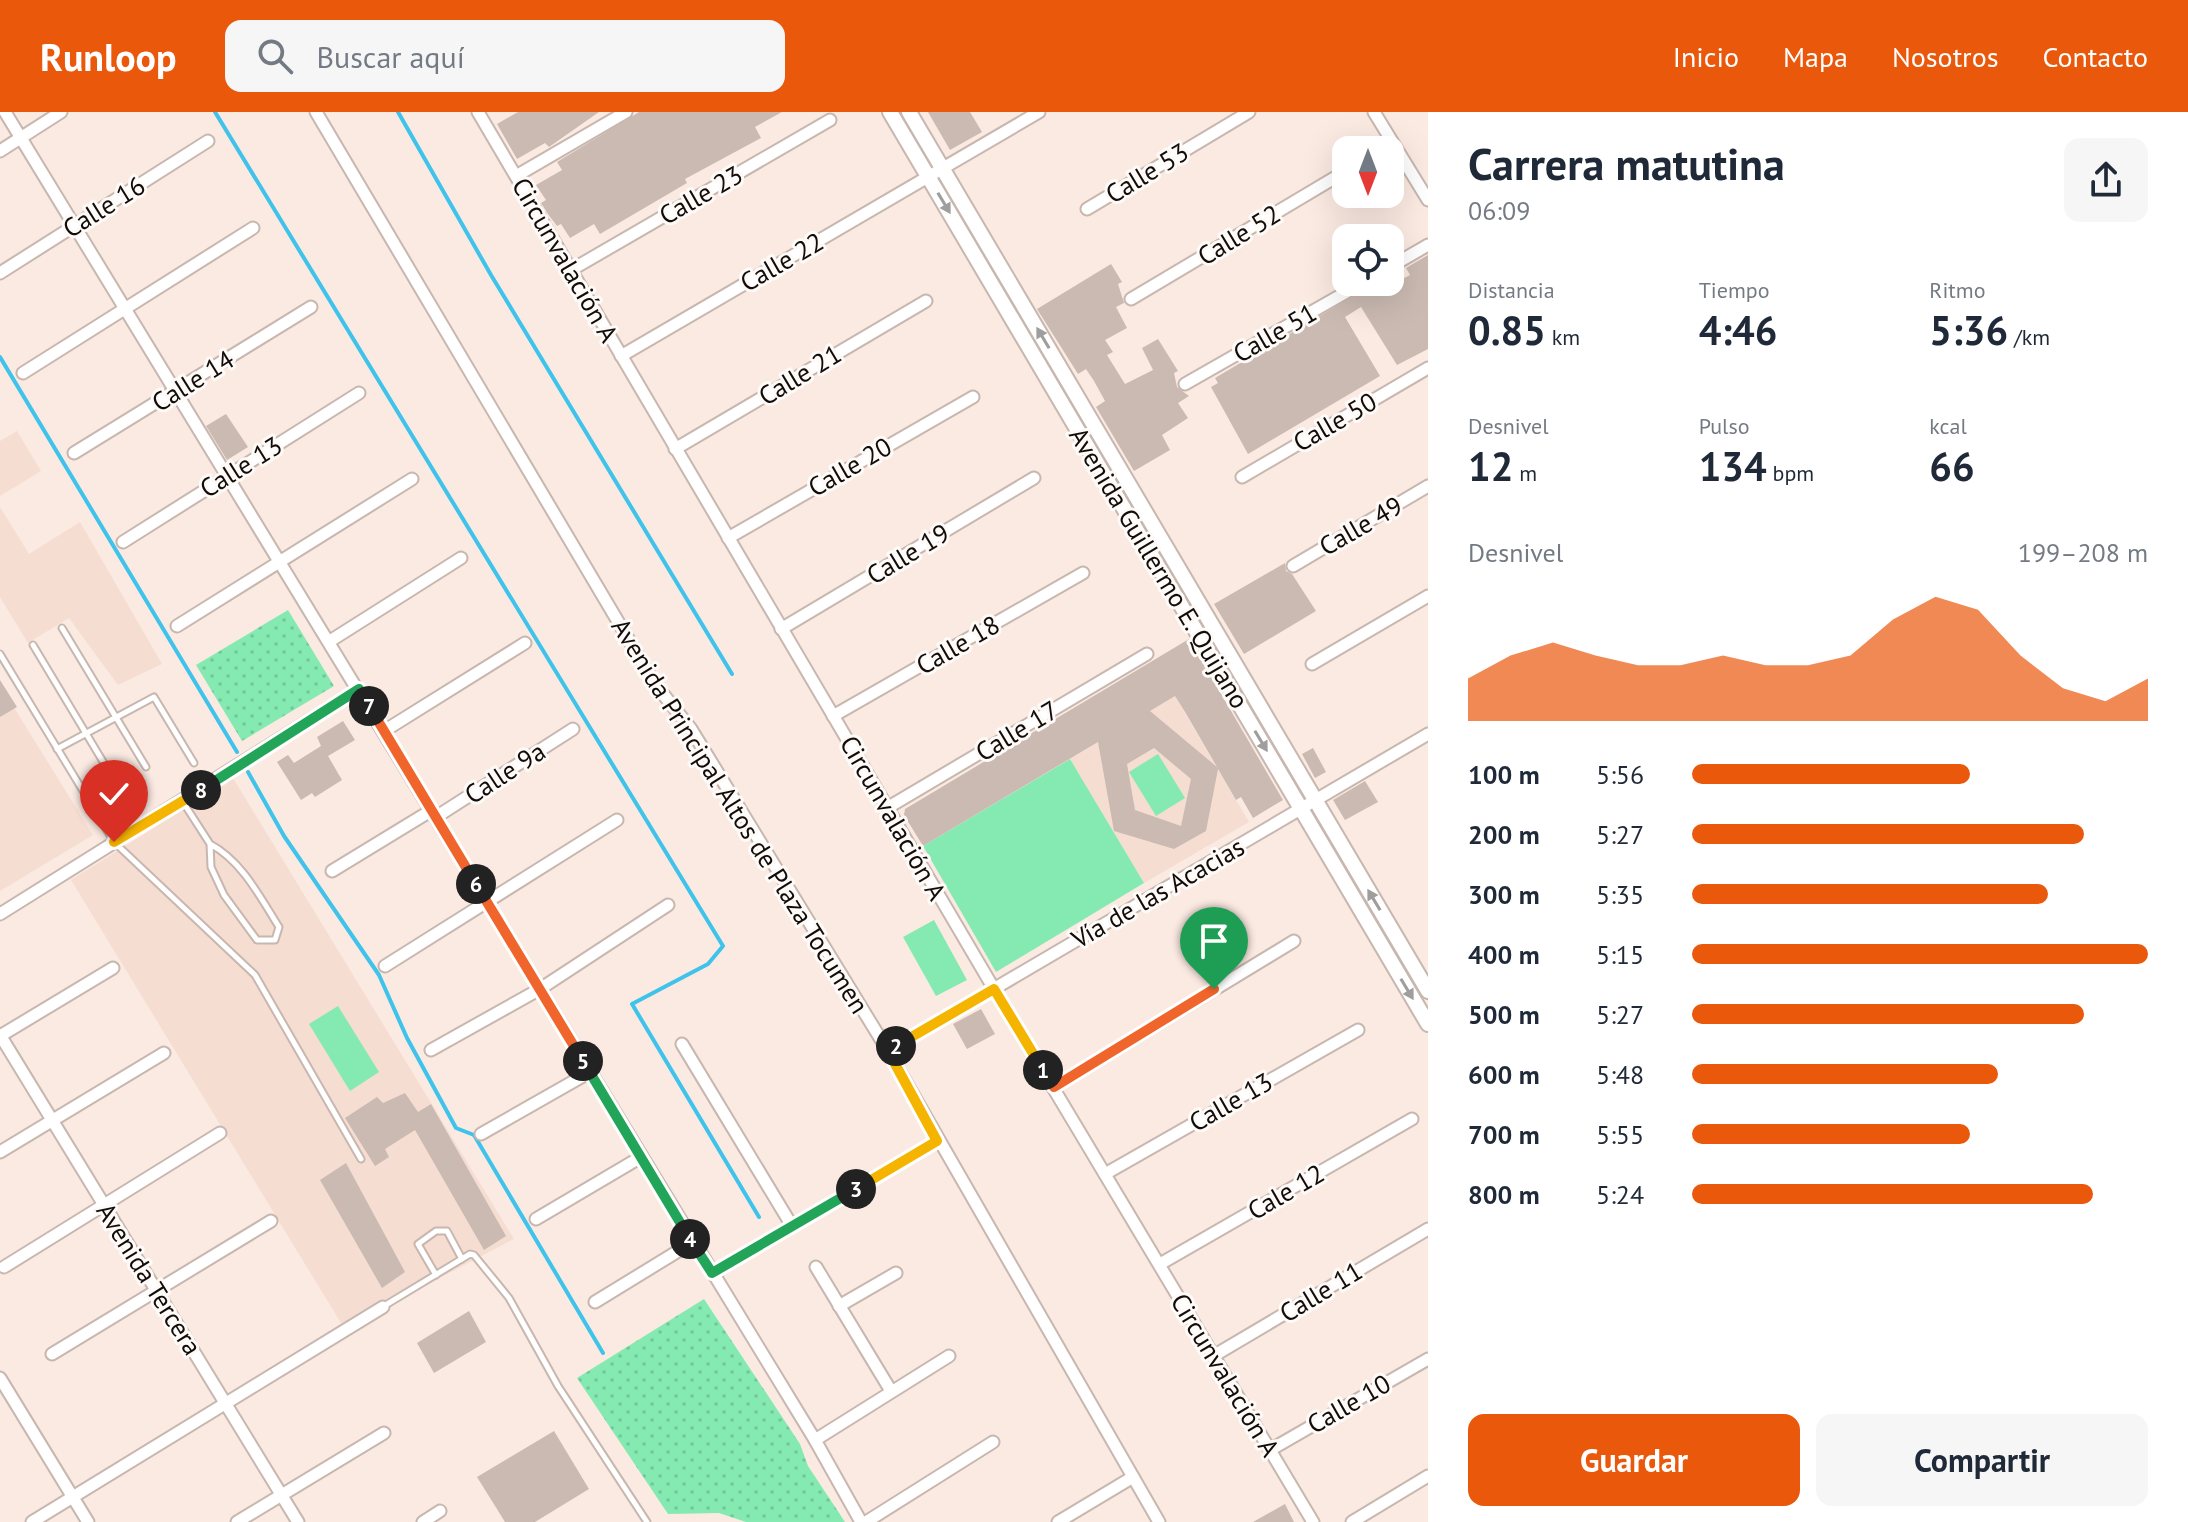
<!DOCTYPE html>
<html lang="es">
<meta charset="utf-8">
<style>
body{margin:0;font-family:"PT Sans",sans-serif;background:#f6f6f7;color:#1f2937;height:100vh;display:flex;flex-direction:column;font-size:30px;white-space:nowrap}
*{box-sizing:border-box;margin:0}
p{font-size:26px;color:#747a83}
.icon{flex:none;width:44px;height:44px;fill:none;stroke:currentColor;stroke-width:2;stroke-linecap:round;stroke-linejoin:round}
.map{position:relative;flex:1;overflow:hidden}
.details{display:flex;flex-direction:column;background:#fff;width:760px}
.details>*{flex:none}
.needle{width:52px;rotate:180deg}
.tools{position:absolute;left:1332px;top:24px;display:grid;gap:16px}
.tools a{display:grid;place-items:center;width:72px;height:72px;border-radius:16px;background:#fff;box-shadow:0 8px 32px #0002;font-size:40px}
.pin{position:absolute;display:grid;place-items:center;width:68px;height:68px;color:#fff;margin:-82px -34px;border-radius:50% 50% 50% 0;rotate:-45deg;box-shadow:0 0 8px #0007}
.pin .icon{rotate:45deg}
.km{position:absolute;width:40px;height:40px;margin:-20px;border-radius:50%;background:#222;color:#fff;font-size:22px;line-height:40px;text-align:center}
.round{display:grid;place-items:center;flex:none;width:84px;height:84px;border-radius:16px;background:#f6f6f7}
.headline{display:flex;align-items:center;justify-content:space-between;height:136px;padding:0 40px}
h1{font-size:44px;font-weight:800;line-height:60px}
.metrics{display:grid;grid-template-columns:repeat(3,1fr);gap:12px;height:136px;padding:8px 40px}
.metrics div{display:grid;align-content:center}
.metrics b{font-size:40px;font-weight:800}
.metrics small{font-size:22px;font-weight:400}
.metrics p{font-size:22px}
.chart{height:224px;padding:16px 40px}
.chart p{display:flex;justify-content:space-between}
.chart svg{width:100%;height:144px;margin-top:8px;fill:#ea580c;opacity:.7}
.cta{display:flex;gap:16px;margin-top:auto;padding:16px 40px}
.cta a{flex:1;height:92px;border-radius:16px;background:#ea580c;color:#fff;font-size:32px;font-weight:800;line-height:92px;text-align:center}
.cta a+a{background:#f6f6f7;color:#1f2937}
ul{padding:0 40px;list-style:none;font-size:26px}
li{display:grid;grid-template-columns:128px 96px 1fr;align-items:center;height:60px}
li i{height:20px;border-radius:10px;background:#ea580c}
header{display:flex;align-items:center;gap:48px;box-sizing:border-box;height:112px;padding:0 40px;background:#ea580c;color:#fff}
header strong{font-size:38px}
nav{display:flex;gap:44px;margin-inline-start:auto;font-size:28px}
.search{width:560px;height:72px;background:#f6f6f7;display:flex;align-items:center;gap:20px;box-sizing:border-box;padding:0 28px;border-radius:16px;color:#747a83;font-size:30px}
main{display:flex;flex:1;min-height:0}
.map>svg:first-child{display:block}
.built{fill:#f6ddd2}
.grass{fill:url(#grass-dots)}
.garden{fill:#84eab2}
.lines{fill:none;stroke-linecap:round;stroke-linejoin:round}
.stream{stroke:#3fc3eb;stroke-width:4}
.building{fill:#cabab2;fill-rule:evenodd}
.service-casing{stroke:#c7b7af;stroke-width:9}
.minor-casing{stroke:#c7b7af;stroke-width:15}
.tertiary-casing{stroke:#c7b7af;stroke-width:18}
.service{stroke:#fff;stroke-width:5}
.minor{stroke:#fff;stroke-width:11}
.tertiary{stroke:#fff;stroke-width:14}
.oneway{fill:#a09e9d}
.split-1-casing{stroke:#fff;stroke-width:16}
.split-2-casing{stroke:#fff;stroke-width:16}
.split-3-casing{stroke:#fff;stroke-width:16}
.split-4-casing{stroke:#fff;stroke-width:16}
.split-5-casing{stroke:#fff;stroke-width:16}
.split-6-casing{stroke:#fff;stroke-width:16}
.split-7-casing{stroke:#fff;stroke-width:16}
.split-8-casing{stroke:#fff;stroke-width:16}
.split-9-casing{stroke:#fff;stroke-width:16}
.split-1{stroke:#f0652b;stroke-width:10}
.split-2{stroke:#f5b400;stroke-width:10}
.split-3{stroke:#f5b400;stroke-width:10}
.split-4{stroke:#22a559;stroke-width:10}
.split-5{stroke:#22a559;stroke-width:10}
.split-6{stroke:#f0652b;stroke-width:10}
.split-7{stroke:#f0652b;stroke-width:10}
.split-8{stroke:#22a559;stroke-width:10}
.split-9{stroke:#f5b400;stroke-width:10}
.labels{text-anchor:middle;stroke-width:6;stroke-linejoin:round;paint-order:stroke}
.street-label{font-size:26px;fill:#110c0a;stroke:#fdfaf8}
</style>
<header>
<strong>Runloop</strong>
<div class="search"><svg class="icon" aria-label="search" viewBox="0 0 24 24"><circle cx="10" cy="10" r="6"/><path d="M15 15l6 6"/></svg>Buscar aquí</div>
<nav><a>Inicio</a><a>Mapa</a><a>Nosotros</a><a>Contacto</a></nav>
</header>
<main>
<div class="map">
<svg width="1428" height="1410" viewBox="0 0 1428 1410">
<defs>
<pattern id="grass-dots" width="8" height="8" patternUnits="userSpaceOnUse" patternTransform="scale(2)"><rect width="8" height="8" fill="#84eab2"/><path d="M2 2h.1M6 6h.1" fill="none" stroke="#71c898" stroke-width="1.8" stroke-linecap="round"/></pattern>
</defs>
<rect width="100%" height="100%" fill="#fbeae2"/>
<g class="built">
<polygon points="17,319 41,359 0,384 0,329"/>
<polygon points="0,395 29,442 80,410 162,552 118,573 69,506 28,531 0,485"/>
<polygon points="0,573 93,723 0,779"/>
<polygon points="1175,584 1249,710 1144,771 1070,647"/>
<polygon points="233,666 514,1127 344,1216 71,768"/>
</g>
<g class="grass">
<polygon points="288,498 334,574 242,629 196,553"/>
<polygon points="704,1187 800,1332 808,1354 845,1410 746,1410 719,1401 668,1402 577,1266"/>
</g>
<g class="garden">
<polygon points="1158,642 1185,686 1156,704 1129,660"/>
<polygon points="1070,647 1144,771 996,860 923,734"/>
<polygon points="934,808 967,868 936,884 903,825"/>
<polygon points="338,894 379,960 350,979 309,912"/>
</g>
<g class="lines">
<g class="stream">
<polyline points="215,0 723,834 708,852 632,892 759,1105"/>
<polyline points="398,0 491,163 732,562"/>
<polyline points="0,245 237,640"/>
<polyline points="248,660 284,724 379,863 407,926 456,1016 474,1023 603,1241"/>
</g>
</g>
<g class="building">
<polygon points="518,0 599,0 549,35 545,31 517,47 497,12"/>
<polygon points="639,0 782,0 755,15 761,26 685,67 687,71 600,122 594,112 570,126 561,112 557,114 548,102 541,91 546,88 536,73 562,58 557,50"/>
<polygon points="928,0 970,0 982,20 950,38"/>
<polygon points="1428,143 1428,237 1397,253 1361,195 1345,205 1380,264 1248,342 1211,275 1218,271 1215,266 1372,173 1377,181 1392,173 1410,163 1406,156"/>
<polygon points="1111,152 1122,170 1118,172 1124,191 1116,195 1127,216 1105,228 1113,240 1107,243 1125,272 1153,258 1142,236 1158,227 1178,259 1174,261 1177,275 1189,284 1178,291 1188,306 1162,323 1170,338 1134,359 1096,295 1105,289 1094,269 1086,257 1078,262 1037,197"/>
<polygon points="226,302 248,335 227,348 206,314"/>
<polygon points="1285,451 1286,459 1292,462 1316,499 1244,542 1214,492"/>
<path d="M1189,527L1283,688L1253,706L1241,685L1236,688L1218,657L1206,719L1174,737L1114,719L1098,630L923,734L904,703L905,697ZM1175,584L1185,600L1217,655L1150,599ZM1154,636L1191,667L1181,714L1135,698L1127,652Z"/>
<polygon points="0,568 17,595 0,605"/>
<polygon points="343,609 355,628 328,644 342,668 315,685 312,681 301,688 277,650 288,643 294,651 321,634 317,625"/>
<polygon points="1313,636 1326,660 1315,666 1302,642"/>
<polygon points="1365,669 1378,690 1345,708 1333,688"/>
<polygon points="981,897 995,922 967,937 953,912"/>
<polygon points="405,981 418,1000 431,992 506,1124 484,1138 415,1018 385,1037 389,1045 375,1054 345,1006 377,985 383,991"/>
<polygon points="346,1051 405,1160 382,1176 320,1068"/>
<polygon points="469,1199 486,1230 434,1261 417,1231"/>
<polygon points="554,1319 589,1377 535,1410 505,1410 477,1365"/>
<polygon points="1285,1392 1294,1410 1253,1410"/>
</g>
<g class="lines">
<g class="service-casing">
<g id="service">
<polyline points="62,516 146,655"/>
<polyline points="33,533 114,668"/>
<polyline points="0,542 114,730 255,863 361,1047"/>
<polyline points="57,637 154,585 194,651"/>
<path d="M183,690L210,732L211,755L224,783L257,828H275L279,815C260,785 242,749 210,732"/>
<polyline points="436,1163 418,1132 436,1119 447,1119 462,1147"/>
<polyline points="384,1194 470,1142 474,1143 509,1186 558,1274 647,1410"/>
</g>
</g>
<g class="minor-casing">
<g id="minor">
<polyline points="5,0 815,1328 861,1410"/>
<polyline points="316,0 655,572 691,617 888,939 1159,1410"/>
<polyline points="478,0 994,877 1313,1410"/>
<polyline points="1374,0 1428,88"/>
<polyline points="0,39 61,0"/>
<polyline points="516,64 626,0"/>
<polyline points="1087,97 1249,0"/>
<polyline points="1390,155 1428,133"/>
<polyline points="571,158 830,8"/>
<polyline points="0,161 208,29"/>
<polyline points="1131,187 1346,59"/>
<polyline points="621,244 1039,0"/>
<polyline points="23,261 253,116"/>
<polyline points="1185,272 1364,170"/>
<polyline points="675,337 926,189"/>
<polyline points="74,341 311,195"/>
<polyline points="1242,365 1428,256"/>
<polyline points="728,426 973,285"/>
<polyline points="123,430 359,281"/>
<polyline points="1293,454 1428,374"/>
<polyline points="177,514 412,367"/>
<polyline points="781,517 1034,366"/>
<polyline points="330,529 461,446"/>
<polyline points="1312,552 1428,484"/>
<polyline points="833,604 1083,461"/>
<polyline points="384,619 525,531"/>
<polyline points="887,696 1147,542"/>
<polyline points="436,705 573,617"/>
<polyline points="332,759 432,698"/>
<polyline points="0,802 359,577"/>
<polyline points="385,854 617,708"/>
<polyline points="0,923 298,1410"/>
<polyline points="0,924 113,856"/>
<polyline points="682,932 792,1114"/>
<polyline points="431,938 540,877 668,793"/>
<polyline points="888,939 1428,622"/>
<polyline points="1054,975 1294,829"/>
<polyline points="481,1022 590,960"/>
<polyline points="0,1040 164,941"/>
<polyline points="1105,1062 1358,918"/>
<polyline points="536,1107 641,1045"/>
<polyline points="1160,1152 1412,1007"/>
<polyline points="4,1155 220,1021"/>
<polyline points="816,1155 891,1279"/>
<polyline points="712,1161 937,1029"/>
<polyline points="595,1190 693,1130"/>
<polyline points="839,1194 896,1161"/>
<polyline points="52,1242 271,1109"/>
<polyline points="1215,1243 1428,1117"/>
<polyline points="0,1266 88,1410"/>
<polyline points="815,1328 949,1244"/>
<polyline points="1270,1338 1428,1247"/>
<polyline points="32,1410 383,1195"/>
<polyline points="237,1410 384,1321"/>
<polyline points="423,1410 440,1399"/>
<polyline points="866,1410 993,1330"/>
<polyline points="1058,1410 1133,1365"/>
<polyline points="1352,1410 1428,1364"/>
</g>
</g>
<g class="tertiary-casing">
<g id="tertiary">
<polyline points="890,0 1428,912"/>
<polyline points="909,0 1428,879"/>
</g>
</g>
<use href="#service" class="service"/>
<use href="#minor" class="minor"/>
<use href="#tertiary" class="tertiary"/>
</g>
<defs><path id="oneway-solid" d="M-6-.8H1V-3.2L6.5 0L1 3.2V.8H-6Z" transform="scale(2)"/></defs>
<g class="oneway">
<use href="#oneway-solid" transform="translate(944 91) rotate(59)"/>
<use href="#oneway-solid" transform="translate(1043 226) rotate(-121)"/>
<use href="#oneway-solid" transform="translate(1261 629) rotate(59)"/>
<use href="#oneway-solid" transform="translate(1374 788) rotate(-121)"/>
<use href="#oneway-solid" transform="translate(1407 877) rotate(59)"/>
</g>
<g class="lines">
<g class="split-1-casing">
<polyline id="split-1" points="1043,958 1054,975 1214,877"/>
</g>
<g class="split-2-casing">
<polyline id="split-2" points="896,934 994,877 1043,958"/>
</g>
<g class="split-3-casing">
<polyline id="split-3" points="856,1077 937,1029 888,939 896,934"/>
</g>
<g class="split-4-casing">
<polyline id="split-4" points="690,1127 712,1161 856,1077"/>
</g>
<g class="split-5-casing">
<polyline id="split-5" points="583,949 690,1127"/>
</g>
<g class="split-6-casing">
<polyline id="split-6" points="476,772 583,949"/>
</g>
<g class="split-7-casing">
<polyline id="split-7" points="369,594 476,772"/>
</g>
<g class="split-8-casing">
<polyline id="split-8" points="201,678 359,577 369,594"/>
</g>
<g class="split-9-casing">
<polyline id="split-9" points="114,730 201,678"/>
</g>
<use href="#split-1" class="split-1"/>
<use href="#split-2" class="split-2"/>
<use href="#split-3" class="split-3"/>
<use href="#split-4" class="split-4"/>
<use href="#split-5" class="split-5"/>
<use href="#split-6" class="split-6"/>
<use href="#split-7" class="split-7"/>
<use href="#split-8" class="split-8"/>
<use href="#split-9" class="split-9"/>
</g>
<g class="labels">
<g class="street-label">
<text transform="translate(1147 61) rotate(-31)" y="9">Calle 53</text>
<text transform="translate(701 83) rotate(-30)" y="9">Calle 23</text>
<text transform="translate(104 95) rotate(-32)" y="9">Calle 16</text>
<text transform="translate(1239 123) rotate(-31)" y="9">Calle 52</text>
<text transform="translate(565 148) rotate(60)" y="9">Circunvalación A</text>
<text transform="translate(782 150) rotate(-30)" y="9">Calle 22</text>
<text transform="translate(1275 221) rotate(-30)" y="9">Calle 51</text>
<text transform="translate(800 263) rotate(-31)" y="9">Calle 21</text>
<text transform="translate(193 269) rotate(-32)" y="9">Calle 14</text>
<text transform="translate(1335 310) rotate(-30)" y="9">Calle 50</text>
<text transform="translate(241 355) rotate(-32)" y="9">Calle 13</text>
<text transform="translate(850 355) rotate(-30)" y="9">Calle 20</text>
<text transform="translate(1361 414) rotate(-30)" y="9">Calle 49</text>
<text transform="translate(908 442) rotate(-31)" y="9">Calle 19</text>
<text transform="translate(1159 456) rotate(59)" y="9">Avenida Guillermo E. Quijano</text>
<text transform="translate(958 533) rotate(-30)" y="9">Calle 18</text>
<text transform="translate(1017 619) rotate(-31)" y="9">Calle 17</text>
<text transform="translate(505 661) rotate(-33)" y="9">Calle 9a</text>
<text transform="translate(740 704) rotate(58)" y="9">Avenida Principal Altos de Plaza Tocumen</text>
<text transform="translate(893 706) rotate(60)" y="9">Circunvalación A</text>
<text transform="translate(1158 781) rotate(-30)" y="9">Vía de las Acacias</text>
<text transform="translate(1231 990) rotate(-30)" y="9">Calle 13</text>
<text transform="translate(1286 1080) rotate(-30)" y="9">Cale 12</text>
<text transform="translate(149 1167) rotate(58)" y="9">Avenida Tercera</text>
<text transform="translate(1321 1180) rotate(-31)" y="9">Calle 11</text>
<text transform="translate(1225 1263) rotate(59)" y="9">Circunvalación A</text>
<text transform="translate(1349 1292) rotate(-30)" y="9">Calle 10</text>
</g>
</g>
</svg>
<div class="tools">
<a><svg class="needle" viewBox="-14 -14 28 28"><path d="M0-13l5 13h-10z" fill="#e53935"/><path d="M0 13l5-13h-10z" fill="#747a83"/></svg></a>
<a><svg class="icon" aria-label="locate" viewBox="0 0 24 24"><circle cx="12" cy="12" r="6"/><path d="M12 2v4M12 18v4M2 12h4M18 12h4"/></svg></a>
</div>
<div class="pin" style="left:1214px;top:877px;background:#1e9e55"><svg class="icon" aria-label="arrive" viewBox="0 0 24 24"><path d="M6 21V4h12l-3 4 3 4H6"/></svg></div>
<div class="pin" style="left:114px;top:730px;background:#d93025"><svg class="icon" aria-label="check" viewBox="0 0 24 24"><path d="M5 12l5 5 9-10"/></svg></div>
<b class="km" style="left:1043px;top:958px">1</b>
<b class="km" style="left:896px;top:934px">2</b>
<b class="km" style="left:856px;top:1077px">3</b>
<b class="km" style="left:690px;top:1127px">4</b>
<b class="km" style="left:583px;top:949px">5</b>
<b class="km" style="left:476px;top:772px">6</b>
<b class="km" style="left:369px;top:594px">7</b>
<b class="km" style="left:201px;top:678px">8</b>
</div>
<section class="details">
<div class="headline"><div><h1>Carrera matutina</h1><p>06:09</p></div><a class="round"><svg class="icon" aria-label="share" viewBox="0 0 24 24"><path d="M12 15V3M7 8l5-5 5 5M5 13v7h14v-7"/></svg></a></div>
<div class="metrics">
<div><p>Distancia</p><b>0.85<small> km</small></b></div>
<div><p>Tiempo</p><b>4:46</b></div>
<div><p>Ritmo</p><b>5:36<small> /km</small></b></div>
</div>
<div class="metrics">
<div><p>Desnivel</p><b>12<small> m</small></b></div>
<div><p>Pulso</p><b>134<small> bpm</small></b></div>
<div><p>kcal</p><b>66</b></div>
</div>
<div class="chart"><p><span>Desnivel</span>199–208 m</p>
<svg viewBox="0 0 160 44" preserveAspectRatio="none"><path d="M0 44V31L10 24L20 20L30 24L40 27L50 27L60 24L70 27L80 27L90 24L100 13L110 6L120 10L130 24L140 34L150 38L160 31V44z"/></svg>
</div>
<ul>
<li><b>100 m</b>5:56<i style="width:61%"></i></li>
<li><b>200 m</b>5:27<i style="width:86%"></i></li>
<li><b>300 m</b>5:35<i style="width:78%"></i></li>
<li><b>400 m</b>5:15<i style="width:100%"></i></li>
<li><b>500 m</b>5:27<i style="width:86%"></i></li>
<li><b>600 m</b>5:48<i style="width:67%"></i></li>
<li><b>700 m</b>5:55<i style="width:61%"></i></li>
<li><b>800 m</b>5:24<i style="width:88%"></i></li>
</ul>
<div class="cta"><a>Guardar</a><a>Compartir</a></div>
</section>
</main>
